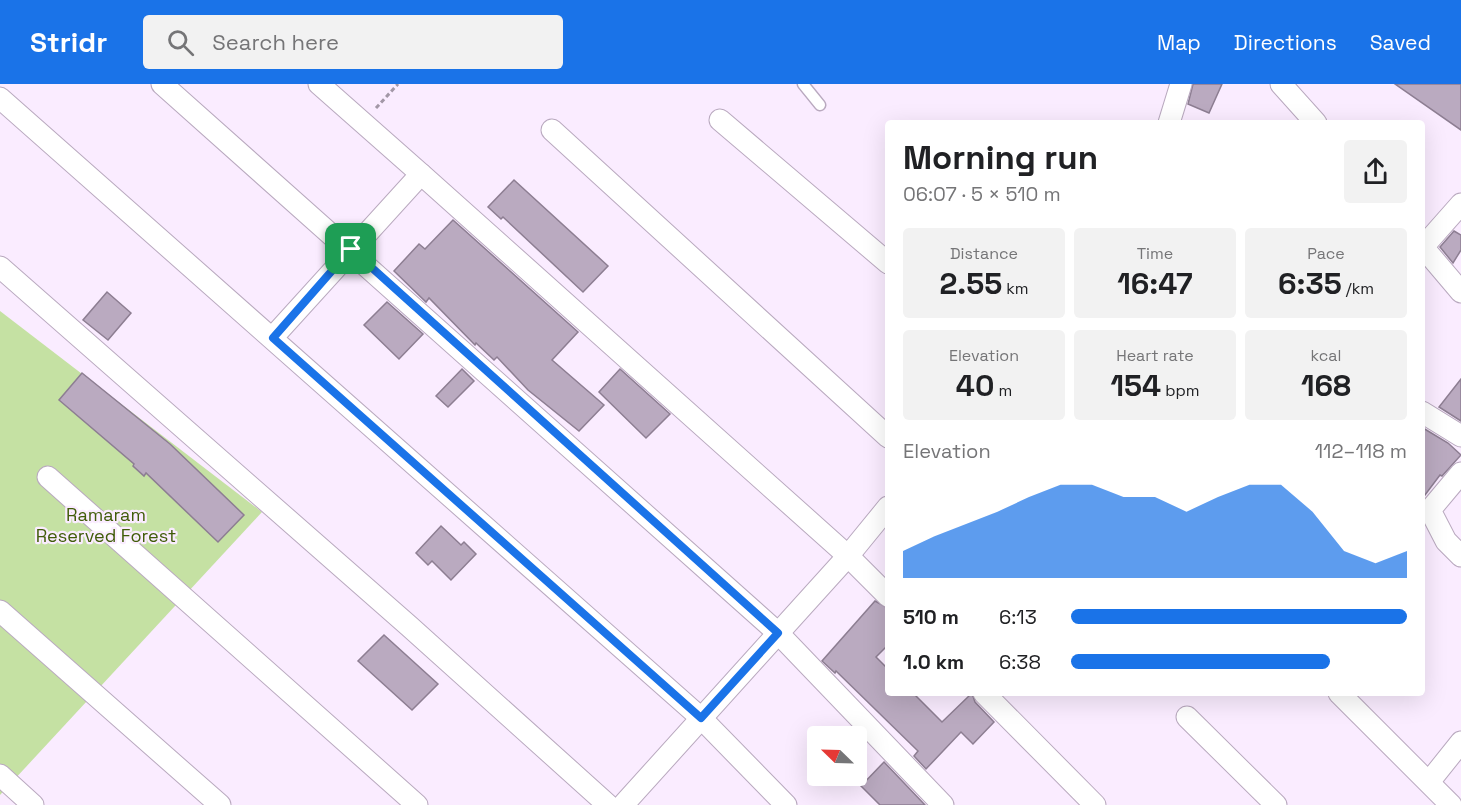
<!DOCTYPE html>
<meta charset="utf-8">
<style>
body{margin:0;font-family:"Space Grotesk",sans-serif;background:#f2f2f2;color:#202124;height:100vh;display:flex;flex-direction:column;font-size:22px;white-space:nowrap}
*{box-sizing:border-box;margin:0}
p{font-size:20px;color:#757577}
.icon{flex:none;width:33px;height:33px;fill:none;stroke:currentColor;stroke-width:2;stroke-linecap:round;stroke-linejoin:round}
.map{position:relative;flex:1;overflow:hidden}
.side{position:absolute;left:885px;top:36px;width:540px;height:576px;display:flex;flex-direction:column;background:#fff;border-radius:6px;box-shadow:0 6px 24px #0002}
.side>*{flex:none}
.needle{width:39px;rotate:293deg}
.tools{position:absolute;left:807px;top:642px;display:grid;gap:12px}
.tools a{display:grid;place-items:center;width:60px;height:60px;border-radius:6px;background:#fff;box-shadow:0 6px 24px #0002;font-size:30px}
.pin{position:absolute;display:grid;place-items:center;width:51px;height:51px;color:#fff;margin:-26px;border-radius:12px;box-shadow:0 3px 9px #0006}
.round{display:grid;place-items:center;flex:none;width:63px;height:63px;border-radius:6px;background:#f2f2f2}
.head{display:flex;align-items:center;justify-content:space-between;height:102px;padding:0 18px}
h1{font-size:33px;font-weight:700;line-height:45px}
.figures{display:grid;grid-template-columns:repeat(3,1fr);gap:9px;height:102px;padding:6px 18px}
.figures div{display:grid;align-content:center;border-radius:6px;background:#f2f2f2;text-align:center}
.figures b{font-size:30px;font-weight:700}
.figures small{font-size:16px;font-weight:400}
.figures p{font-size:16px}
.chart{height:168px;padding:12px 18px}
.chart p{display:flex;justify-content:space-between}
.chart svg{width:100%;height:108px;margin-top:6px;fill:#1a73e8;opacity:.7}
ul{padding:0 18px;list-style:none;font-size:20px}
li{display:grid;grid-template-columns:96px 72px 1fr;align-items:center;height:45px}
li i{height:15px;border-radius:8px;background:#1a73e8}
header{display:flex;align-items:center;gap:36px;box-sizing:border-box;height:84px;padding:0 30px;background:#1a73e8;color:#fff}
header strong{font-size:28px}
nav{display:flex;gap:33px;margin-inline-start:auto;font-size:21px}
.search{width:420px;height:54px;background:#f2f2f2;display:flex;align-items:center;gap:15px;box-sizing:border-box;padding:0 21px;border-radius:6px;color:#757577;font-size:22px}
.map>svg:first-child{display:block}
.green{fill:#c5e1a3}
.building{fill:#baaac0;stroke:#8d7e92;stroke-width:1.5}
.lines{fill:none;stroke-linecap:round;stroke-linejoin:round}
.lane-casing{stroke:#b9a9bf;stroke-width:13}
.street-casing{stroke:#b9a9bf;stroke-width:23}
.path{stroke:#a297a6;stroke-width:3;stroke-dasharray:4.5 3;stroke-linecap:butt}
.lane{stroke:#fff;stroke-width:10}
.street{stroke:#fff;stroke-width:21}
.route-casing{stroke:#fff;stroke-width:12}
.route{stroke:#1a73e8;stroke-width:8}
.labels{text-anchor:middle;stroke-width:4.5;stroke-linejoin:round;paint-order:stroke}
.park-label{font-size:18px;fill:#405c09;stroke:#faecff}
</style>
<header>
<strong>Stridr</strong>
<div class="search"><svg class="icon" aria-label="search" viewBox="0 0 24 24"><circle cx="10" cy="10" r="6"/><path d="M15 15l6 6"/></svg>Search here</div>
<nav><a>Map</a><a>Directions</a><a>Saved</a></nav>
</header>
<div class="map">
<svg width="1461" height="721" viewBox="0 0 1461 721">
<rect width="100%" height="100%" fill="#faecff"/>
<polygon class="green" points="0,227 262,428 0,711"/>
<g class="building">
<polygon points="1193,0 1222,0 1209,29 1188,20"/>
<polygon points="1395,0 1461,0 1461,46"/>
<polygon points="514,96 608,182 583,208 503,133 501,135 488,123"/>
<polygon points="453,136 578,248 552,276 604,321 579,347 528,306 497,273 494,276 476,259 475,261 429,214 426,218 394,187 419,160 425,165"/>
<polygon points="1454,147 1461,151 1461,166 1453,179 1440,163"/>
<polygon points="107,208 131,229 108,256 83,236"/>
<polygon points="387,218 423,250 399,275 364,241"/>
<polygon points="462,285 474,297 448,323 436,312"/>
<polygon points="620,285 670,330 646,354 599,308"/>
<polygon points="82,289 170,360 244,431 218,458 146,389 144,392 133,382 134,380 59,316"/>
<polygon points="1461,295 1461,337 1439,323"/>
<polygon points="1423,344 1448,359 1461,371 1442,392 1440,391 1422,415"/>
<polygon points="441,442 461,461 464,458 476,470 451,496 432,477 428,481 416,469"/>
<polygon points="875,517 888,524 888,561 876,573 888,585 888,609 913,609 942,638 972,609 975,618 994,638 973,660 961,648 926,685 914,672 918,667 836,587 835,589 822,577"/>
<polygon points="384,551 438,600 412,626 358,577"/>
<polygon points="884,678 925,721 880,721 861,702"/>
</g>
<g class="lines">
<g class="lane-casing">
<polyline id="lane" points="803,0 820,21"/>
</g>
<g class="street-casing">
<g id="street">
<polyline points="162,0 778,549 943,721"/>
<polyline points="319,0 421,90"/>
<polyline points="1281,0 1316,39"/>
<polyline points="0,14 701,634 786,721"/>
<polyline points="720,36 888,179"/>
<polyline points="1169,39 1181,0"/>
<polyline points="552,46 888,353"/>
<polyline points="1422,162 1461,208"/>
<polyline points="1423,163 1461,120"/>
<polyline points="0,183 409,542 608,721"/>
<polyline points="273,253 421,90 848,472 888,512"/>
<polyline points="1422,328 1461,352"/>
<polyline points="1461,389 1430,426 1446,457 1461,472"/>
<polyline points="48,393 417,721"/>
<polyline points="0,527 220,721"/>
<polyline points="984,609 1095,721"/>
<polyline points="1339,609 1451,721"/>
<polyline points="1187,633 1276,721"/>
<polyline points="0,691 33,721"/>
<polyline points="1429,698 1461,658"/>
<polyline points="623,721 848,472 888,423"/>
</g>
</g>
<polyline class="path" points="376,24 398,0"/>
<use href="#lane" class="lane"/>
<use href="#street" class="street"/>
</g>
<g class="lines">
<g class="route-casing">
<polygon id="route" points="351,165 778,549 701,634 273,254"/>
</g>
<use href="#route" class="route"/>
</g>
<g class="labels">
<g class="park-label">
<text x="106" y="437">Ramaram<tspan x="106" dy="21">Reserved Forest</tspan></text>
</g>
</g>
</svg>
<div class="tools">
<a><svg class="needle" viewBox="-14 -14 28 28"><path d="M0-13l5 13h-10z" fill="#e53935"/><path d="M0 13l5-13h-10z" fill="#757577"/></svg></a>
</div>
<div class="pin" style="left:351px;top:165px;background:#1e9e55"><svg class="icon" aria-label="arrive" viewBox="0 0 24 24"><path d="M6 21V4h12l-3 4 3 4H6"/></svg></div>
<section class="side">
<div class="head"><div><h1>Morning run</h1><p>06:07 · 5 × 510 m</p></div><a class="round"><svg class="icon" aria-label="share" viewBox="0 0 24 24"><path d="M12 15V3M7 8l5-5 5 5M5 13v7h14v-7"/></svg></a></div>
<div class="figures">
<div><p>Distance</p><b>2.55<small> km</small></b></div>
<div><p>Time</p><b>16:47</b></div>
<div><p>Pace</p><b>6:35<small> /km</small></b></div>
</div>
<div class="figures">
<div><p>Elevation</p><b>40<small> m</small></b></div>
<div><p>Heart rate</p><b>154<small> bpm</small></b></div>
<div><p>kcal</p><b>168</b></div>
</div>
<div class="chart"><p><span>Elevation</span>112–118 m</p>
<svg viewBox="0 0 160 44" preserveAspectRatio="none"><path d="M0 44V33L10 27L20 22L30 17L40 11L50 6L60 6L70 11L80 11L90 17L100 11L110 6L120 6L130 17L140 33L150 38L160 33V44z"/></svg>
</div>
<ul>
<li><b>510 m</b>6:13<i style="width:100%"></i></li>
<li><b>1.0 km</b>6:38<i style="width:77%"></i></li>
</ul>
</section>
</div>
